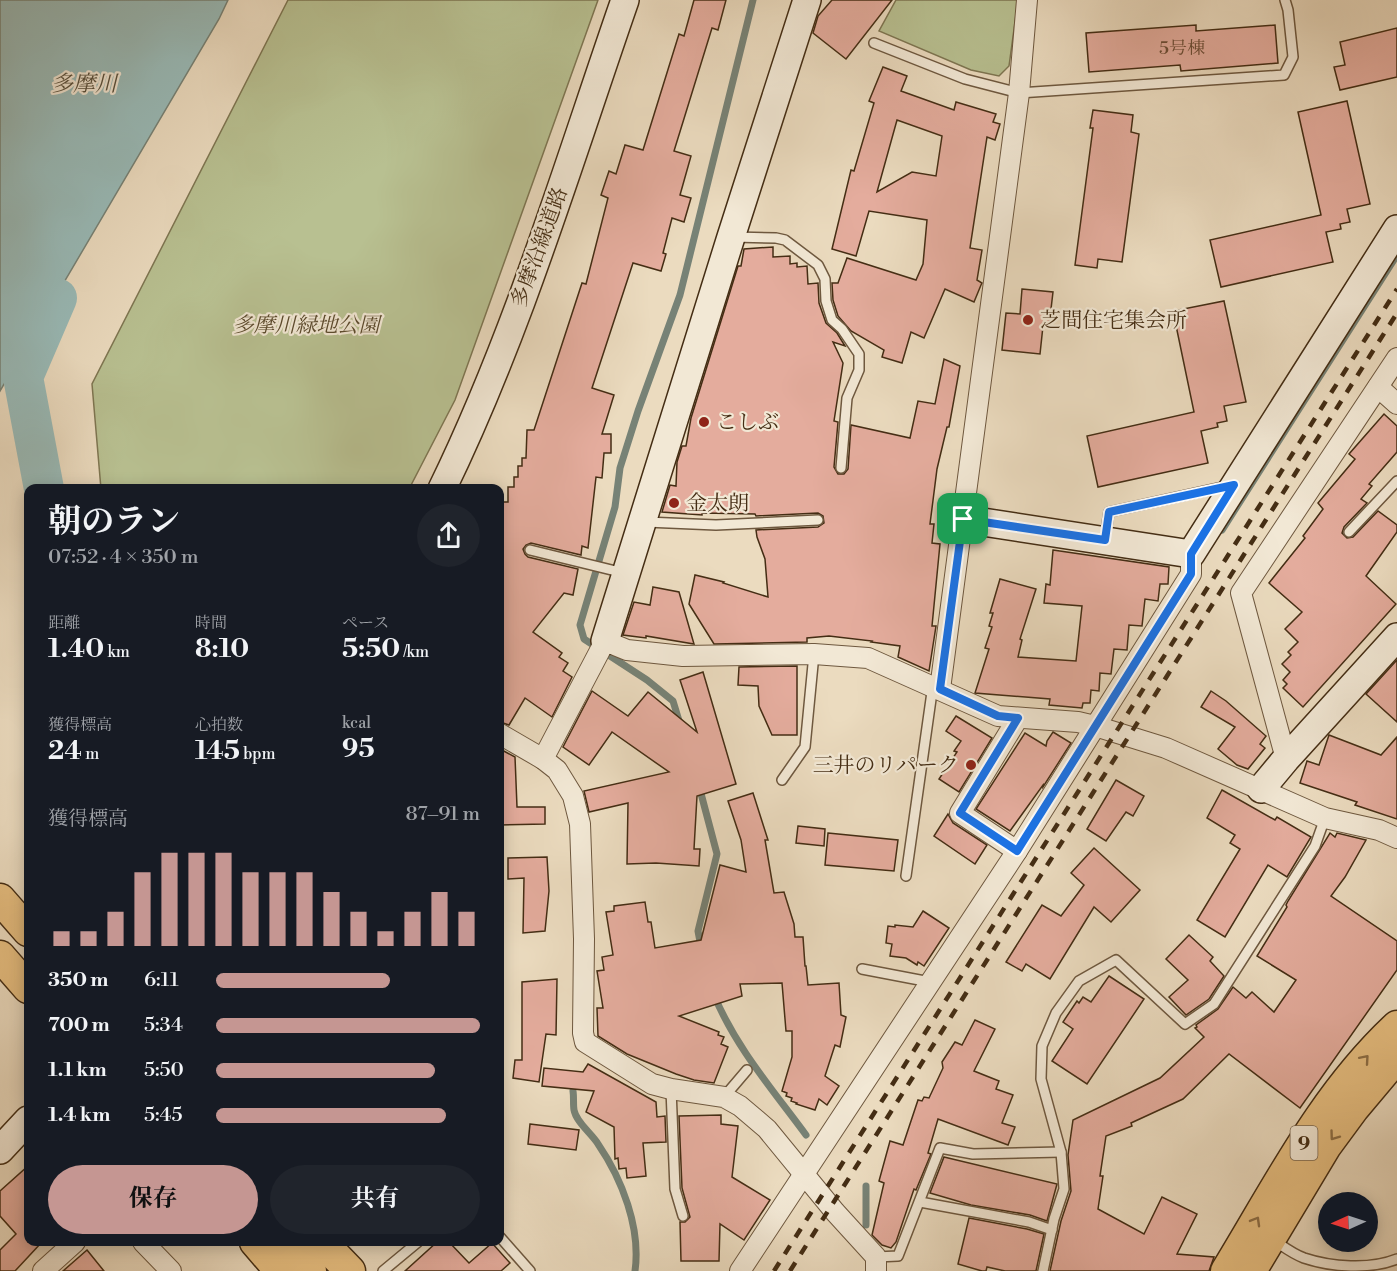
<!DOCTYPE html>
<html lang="ja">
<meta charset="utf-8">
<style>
body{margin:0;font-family:"Libre Bodoni","Noto Serif JP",serif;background:#20242c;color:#f1f3f6;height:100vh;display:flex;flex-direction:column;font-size:22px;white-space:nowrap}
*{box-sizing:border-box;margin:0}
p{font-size:20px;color:#9ea1a6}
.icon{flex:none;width:33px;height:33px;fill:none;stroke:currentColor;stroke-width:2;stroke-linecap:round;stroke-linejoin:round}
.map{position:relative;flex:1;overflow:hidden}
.sheet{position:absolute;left:24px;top:484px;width:480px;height:762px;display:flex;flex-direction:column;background:#171b24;border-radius:12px;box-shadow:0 3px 15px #0003}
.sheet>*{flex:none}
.needle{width:39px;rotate:267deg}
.buttons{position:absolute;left:1318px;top:1192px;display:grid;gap:12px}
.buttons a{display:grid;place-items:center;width:60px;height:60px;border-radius:50%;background:#171b24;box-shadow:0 3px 15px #0003;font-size:30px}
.pin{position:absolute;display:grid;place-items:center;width:51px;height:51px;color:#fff;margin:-26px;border-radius:12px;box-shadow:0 3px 9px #0006}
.round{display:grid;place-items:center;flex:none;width:63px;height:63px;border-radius:32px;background:#20242c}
.overview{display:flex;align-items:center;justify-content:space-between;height:102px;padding:0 24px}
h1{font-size:33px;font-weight:700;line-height:45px}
.metrics{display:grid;grid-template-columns:repeat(3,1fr);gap:9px;height:102px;padding:6px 24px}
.metrics div{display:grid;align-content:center}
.metrics b{font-size:26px;font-weight:700}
.metrics small{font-size:16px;font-weight:400}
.metrics p{font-size:16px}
.chart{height:168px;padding:12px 24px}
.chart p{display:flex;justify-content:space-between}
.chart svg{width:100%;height:108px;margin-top:6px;stroke:#c59692;stroke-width:6}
.button{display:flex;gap:12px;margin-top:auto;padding:12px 24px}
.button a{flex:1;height:69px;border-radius:36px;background:#c59692;color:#111;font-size:24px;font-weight:700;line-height:69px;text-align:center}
.button a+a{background:#20242c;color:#f1f3f6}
ul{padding:0 24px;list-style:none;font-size:20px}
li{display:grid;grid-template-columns:96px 72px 1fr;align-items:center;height:45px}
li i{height:15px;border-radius:8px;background:#c59692}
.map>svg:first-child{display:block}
.green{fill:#b8c091;stroke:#7e7652;stroke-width:1.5}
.water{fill:#99bab7;stroke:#778276;stroke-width:1.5}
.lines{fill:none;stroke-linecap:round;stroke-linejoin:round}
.stream{stroke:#778276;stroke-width:7}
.river{stroke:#99bab7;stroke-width:40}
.building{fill:#e4ac9d;stroke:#442d14;stroke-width:1.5;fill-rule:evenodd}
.lane-casing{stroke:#6e583f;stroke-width:12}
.street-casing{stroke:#6e583f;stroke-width:22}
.secondary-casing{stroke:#442d14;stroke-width:30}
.primary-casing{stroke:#442d14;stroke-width:33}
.lane{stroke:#f2e8d5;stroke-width:9}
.street{stroke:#f2e8d5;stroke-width:20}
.secondary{stroke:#f2e8d5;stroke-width:27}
.primary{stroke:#e6be80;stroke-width:30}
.rail{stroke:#442d14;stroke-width:4.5;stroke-dasharray:10 10;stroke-linecap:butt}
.oneway{stroke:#8d6e45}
.route-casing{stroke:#fff;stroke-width:12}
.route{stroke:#1a73e8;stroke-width:8}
.poi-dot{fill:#8f2418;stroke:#f2e8d5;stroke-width:2}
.labels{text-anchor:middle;stroke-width:4.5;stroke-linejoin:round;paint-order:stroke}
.number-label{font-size:18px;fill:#6c4d36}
.shield{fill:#f2e8d5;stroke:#78654e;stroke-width:1.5}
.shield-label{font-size:20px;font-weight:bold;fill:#442d14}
.street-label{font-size:21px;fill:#442d14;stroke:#f2e8d5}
.poi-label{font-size:21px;fill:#442d14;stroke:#f2e8d5;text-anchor:start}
.park-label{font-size:21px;font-style:italic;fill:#5b4a2d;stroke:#f2e8d5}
.water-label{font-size:22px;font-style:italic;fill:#59503d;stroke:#f2e8d5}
</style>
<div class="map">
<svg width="1397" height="1271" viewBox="0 0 1397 1271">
<rect width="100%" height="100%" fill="#ebdbbf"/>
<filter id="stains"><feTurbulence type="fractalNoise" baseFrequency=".00333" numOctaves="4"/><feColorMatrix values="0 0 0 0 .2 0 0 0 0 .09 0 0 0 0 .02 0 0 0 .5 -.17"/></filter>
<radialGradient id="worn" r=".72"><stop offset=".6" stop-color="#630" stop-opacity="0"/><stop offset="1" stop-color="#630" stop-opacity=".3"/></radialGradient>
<g class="green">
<polygon points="288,0 598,0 455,400 409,489 101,489 92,384"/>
<polygon points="896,0 1018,0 1009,66 999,76 971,70 879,31"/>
</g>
<polygon class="water" points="0,0 228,0 219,19 0,391"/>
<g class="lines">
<g class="stream">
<polyline points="1222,530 1397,255"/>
<polyline points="680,724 673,701 647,680 584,639 580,625 615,507 620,468 638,411 680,295 753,0"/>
<polyline points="699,786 717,854 698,931 701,947"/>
<path d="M714,995C736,1048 773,1090 806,1135"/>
<path d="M573,1091C574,1097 573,1104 574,1110C576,1122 592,1134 598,1144C622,1179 641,1228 635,1271"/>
<polyline points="866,1186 866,1225"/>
</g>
<polyline class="river" points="44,489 23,377 57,298"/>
</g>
<g class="building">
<polygon points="694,0 726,0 718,30 712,28 674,151 691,156 680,195 691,198 684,222 672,218 663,253 666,254 661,271 633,263 592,388 614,395 602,434 611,434 611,453 604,453 602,478 596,477 588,548 582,546 581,555 531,543 526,545 523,549 525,554 528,557 578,569 573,595 564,593 533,632 562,653 559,657 568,663 563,671 572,677 552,717 525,698 509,725 500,722 500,526 502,526 503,502 508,502 508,487 514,487 514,477 518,477 518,466 522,466 522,458 526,458 527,430 534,430 582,283 586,284 608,198 601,195 609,171 616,174 625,145 643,150 679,34 684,36"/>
<polygon points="832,0 892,0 846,59 813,33 818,16"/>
<polygon points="1196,25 1196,31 1275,25 1278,63 1181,71 1180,65 1089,72 1086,33"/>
<polygon points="1397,28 1397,77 1340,90 1334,67 1345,65 1340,42"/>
<path d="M883,67L907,76L901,91L954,110L956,102L996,114L993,122L1000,124L995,140L987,137L970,248L982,250L977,280L982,283L981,285L974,302L945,289L924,338L911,332L902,363L882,357L884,350L851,331L838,316L833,300L832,283H838L847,258L916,280L923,264L927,220L869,211L856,256L832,249L851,170L854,171L874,103L869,101ZM897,120L942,136L936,176L912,172L877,192Z"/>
<polygon points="1347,101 1370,204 1347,209 1350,222 1340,224 1341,229 1326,232 1333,262 1221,287 1210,240 1321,215 1298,112"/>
<polygon points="1093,110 1133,115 1131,132 1139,134 1122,262 1098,259 1097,268 1075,265 1093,128 1090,128"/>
<polygon points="773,247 773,257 790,256 790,264 797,263 797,267 807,266 808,284 818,283 819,303 826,323 837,333 845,346 833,342 843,363 834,421 838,422 834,467 838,474 844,474 848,469 851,425 910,438 918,401 935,404 944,359 960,366 949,427 947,427 937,469 930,524 934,524 932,543 940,544 932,626 936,626 929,671 898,657 900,646 871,642 872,641 829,636 807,638 807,642 714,644 689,604 695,575 724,582 723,583 768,597 765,559 757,537 756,530 818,527 824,523 823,516 818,513 756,516 755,514 702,513 702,515 662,512 670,485 676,486 677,462 682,446 686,446 691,418 738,266 741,266 744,249"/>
<polygon points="1022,289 1053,292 1049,326 1043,326 1040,354 1002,350 1006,313 1020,314"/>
<polygon points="1224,301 1246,402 1224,406 1227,421 1217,423 1218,427 1201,431 1208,463 1098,487 1087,436 1194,412 1173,311"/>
<polygon points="1384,414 1397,426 1397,452 1369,484 1372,486 1361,499 1367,503 1344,527 1342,533 1347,538 1353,537 1378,511 1397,525 1397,532 1366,576 1396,604 1303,707 1283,688 1287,684 1283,680 1290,672 1282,664 1291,655 1288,652 1298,642 1285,629 1302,612 1269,583 1305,538 1303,536 1323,509 1318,503 1355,459 1349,454"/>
<polygon points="1053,550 1169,567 1168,584 1160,584 1158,601 1145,599 1142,626 1129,625 1127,650 1114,649 1111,674 1100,673 1099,691 1091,690 1090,703 1083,703 1082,708 1049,705 1050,699 975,693 989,649 985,648 992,627 989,626 993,613 990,613 1000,579 1036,589 1020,639 1022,640 1018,657 1076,661 1082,606 1044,603 1046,584 1050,585"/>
<polygon points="653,587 679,592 694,644 646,636 646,638 623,635 634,602 650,605"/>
<polygon points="1397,660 1397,722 1366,694"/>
<polygon points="797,666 797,735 772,735 759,706 758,686 738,685 739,667"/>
<polygon points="703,672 736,784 697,796 694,849 700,849 699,866 656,863 627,864 628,803 589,812 584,791 669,772 612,732 589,765 563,747 592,691 628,716 648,692 697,732 680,680"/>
<polygon points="1211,691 1226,701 1266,736 1260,744 1265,748 1248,769 1237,765 1218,749 1235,727 1201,707"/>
<polygon points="956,716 992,738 959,792 939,779 957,752 954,751 961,741 946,731"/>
<polygon points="1053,732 1071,743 1043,787 1043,785 1010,831 976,809 1025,733 1046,746 1047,741"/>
<polygon points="1329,735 1381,755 1397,737 1397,819 1355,805 1357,802 1300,783 1307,761 1319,765"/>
<polygon points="500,749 515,757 517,807 545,807 545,824 500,825"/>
<polygon points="1116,780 1144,796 1133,816 1126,812 1106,841 1087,829"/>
<polygon points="1222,790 1275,820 1277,817 1311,837 1287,877 1268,865 1225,937 1197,920 1240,849 1230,843 1235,835 1207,818"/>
<polygon points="753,793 768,840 765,840 774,893 784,892 794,924 795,937 803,937 805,966 806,966 808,985 839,983 841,1015 846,1017 840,1047 835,1045 825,1076 839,1086 827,1105 819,1099 815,1110 796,1104 797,1103 791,1101 792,1098 786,1096 787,1093 782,1091 792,1057 792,1031 786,1031 782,983 740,984 742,996 679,1016 719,1032 718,1035 724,1037 721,1044 728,1047 714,1083 694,1080 676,1074 627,1054 598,1036 597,1008 603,1008 597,971 604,970 602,957 613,955 606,912 614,911 614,906 645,902 648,922 651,922 655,948 701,940 720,865 746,872 741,840 728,801"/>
<polygon points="948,814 953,823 987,845 975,864 934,836"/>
<polygon points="798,826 825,829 824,846 796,843"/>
<polygon points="828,833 898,840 894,871 825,865"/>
<polygon points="1330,833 1335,837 1337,833 1366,840 1345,877 1331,896 1397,941 1397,970 1300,1108 1229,1054 1183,1099 1131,1123 1132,1126 1106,1136 1100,1176 1103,1176 1098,1209 1144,1234 1162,1197 1197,1214 1177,1254 1214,1257 1209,1271 1050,1271 1061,1221 1071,1191 1068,1155 1073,1120 1160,1078 1204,1037 1195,1028 1197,1027 1196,1025 1218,1009 1233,987 1246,998 1252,992 1274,1012 1296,980 1257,956 1287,907 1286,905 1288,901"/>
<polygon points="1094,848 1140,890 1111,922 1094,907 1050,979 1026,964 1022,971 1006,962 1042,905 1061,916 1084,885 1071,873"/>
<polygon points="547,857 549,891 545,931 523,933 524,878 508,879 508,858"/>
<polygon points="923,911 949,928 924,966 918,962 917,965 906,958 890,956 892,944 886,943 888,926 895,927 895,925 913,927"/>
<polygon points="1189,935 1213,957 1210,961 1224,976 1209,999 1186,1015 1169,997 1188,980 1166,959"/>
<polygon points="1109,976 1144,999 1087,1084 1052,1061 1073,1029 1063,1022 1077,1001 1079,1003 1083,997 1091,1002"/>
<polygon points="557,979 556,1035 546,1034 539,1082 513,1078 515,1060 522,1060 522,982"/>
<polygon points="975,1020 995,1029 974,1071 999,1081 996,1089 1013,1095 1002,1123 1015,1127 1008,1145 938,1119 928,1153 931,1154 916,1190 914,1189 896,1242 891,1248 882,1245 872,1235 884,1183 879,1181 890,1141 903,1145 918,1100 922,1101 924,1097 929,1098 943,1068 942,1062 955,1042 962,1045"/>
<polygon points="588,1064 656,1102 657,1117 665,1116 666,1142 643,1143 646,1176 627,1178 626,1168 619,1169 618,1158 615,1159 614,1127 586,1112 594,1091 542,1086 544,1068 583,1072"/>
<polygon points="721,1115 721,1124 738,1126 732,1177 770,1200 744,1240 720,1224 719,1261 681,1261 680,1222 685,1222 690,1217 682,1188 679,1116"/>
<polygon points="530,1124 579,1130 576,1150 528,1144"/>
<polygon points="944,1157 1057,1184 1047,1221 1030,1215 971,1205 930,1193"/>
<polygon points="28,1166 28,1242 42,1242 15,1271 0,1271 0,1250 16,1234 0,1216 0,1191"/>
<polygon points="969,1218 1027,1229 1044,1234 1036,1271 1005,1271 987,1267 986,1271 982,1271 958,1264"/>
<polygon points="437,1242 449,1242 469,1263 492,1243 510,1263 501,1271 405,1271"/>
<polygon points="87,1250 104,1271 63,1271"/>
</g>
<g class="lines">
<g class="lane-casing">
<g id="lane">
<polyline points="874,43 965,79 1019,93 1284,75 1293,57 1288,10 1285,0"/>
<polyline points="733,237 776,238 785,240 818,265 825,279 826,301 832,320 842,329 859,354 859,370 847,398 841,468"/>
<polyline points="646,522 716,525 818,520"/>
<polyline points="1349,532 1397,481"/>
<polyline points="1105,538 1109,512 1227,486"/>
<polyline points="530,550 624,573"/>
<polyline points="782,780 805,747 814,654"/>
<polyline points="906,876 933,685"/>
<polyline points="862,969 930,982"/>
<polyline points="671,1089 675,1189 683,1216"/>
<polyline points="724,1097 747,1070"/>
<polyline points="920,1202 1029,1222 1052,1230"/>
<polyline points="500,1237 530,1271"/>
<path d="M1275,1241C1284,1247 1293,1254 1304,1258C1331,1267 1370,1270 1397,1259"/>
<polyline points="876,1257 898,1256 940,1148 973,1154 1061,1152"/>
<polyline points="383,1271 418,1242"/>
<polyline points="1043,1271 1054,1219 1064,1189 1061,1152 1041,1079 1042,1046 1056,1013 1079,981 1116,960 1185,1024 1214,1004 1315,846 1325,818"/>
</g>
</g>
<g class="street-casing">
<g id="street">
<polyline points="1378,387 1397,404"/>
<polyline points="940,689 1019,93 1027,0"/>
<polyline points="500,734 543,759 557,770 573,796 580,824 584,939 583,1033 585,1042 652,1084 671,1089 724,1097 740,1106 767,1129 835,1212 876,1257 876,1271"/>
<polyline points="543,759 605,641 627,650 683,656 814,654 868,658 998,716 1078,722 1095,726 1166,748 1325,818 1379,830 1397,838"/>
<polyline points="1286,759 1241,593 1397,358"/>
<polyline points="1017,851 960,813 1018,718"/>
<polyline points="143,1242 171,1271"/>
<polyline points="43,1271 75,1242"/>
<polyline points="740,1271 1017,851 1191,574 1191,554"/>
</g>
</g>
<g class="secondary-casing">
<g id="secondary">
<path d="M442,489C518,333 568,164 625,0"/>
<polyline points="963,519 1191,554 1397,229"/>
<polyline points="605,641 731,237 807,0"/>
<polyline points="1261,789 1286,759 1397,637"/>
<polyline points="0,1150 28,1120"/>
</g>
</g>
<g class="primary-casing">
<g id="primary">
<polyline points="0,899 28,931"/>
<polyline points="0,956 28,988"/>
<polyline points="255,1242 280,1271"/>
<polyline points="291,1242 311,1271"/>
<polyline points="322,1242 350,1271"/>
<path d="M1226,1271C1278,1186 1323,1095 1397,1026"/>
<polyline points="1251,1271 1326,1146 1354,1108 1397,1057"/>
</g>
</g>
<use href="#lane" class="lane"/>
<use href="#street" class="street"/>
<use href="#secondary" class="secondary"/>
<use href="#primary" class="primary"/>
<g class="rail">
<polyline points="774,1271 1397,289"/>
<polyline points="790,1271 1397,313"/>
</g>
</g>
<defs><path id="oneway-chevron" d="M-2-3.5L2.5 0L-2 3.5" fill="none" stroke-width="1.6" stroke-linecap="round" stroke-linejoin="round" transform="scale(1.5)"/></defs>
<g class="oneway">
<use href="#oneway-chevron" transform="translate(1365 1059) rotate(-49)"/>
<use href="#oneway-chevron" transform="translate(1334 1136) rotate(126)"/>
<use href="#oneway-chevron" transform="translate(1256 1221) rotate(-60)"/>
</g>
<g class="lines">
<g class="route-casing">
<polygon id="route" points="1234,485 1191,554 1191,574 1017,851 960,813 1018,718 998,716 940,689 963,519 1105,540 1109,512"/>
</g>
<use href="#route" class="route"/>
</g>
<g class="poi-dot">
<circle cx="1028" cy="320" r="6"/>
<circle cx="704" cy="422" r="6"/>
<circle cx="674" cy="503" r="6"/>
<circle cx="971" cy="765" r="6"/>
</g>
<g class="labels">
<g class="number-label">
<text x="1182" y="54">5号棟</text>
</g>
<rect class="shield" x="1290.5" y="1126" width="27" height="34" rx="4.5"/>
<g class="shield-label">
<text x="1304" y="1150">9</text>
</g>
<g class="street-label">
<text transform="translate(539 247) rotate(-70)" y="7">多摩沿線道路</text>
</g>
<g class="poi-label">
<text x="1040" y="327">芝間住宅集会所</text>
<text x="716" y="429">こしぶ</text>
<text x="686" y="510">金太朗</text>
<text x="959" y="772" text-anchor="end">三井のリパーク</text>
</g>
<g class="park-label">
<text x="306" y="332">多摩川緑地公園</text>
</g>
<g class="water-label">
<text x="84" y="91">多摩川</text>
</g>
</g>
<rect width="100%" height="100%" filter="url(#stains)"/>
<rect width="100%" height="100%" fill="url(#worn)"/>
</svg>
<div class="buttons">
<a><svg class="needle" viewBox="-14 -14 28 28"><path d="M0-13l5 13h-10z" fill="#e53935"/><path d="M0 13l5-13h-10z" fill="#9ea1a6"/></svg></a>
</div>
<div class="pin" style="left:963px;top:519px;background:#1e9e55"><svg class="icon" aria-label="arrive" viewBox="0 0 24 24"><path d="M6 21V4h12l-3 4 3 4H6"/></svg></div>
<section class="sheet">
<div class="overview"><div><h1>朝のラン</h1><p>07:52 · 4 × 350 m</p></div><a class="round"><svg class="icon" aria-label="share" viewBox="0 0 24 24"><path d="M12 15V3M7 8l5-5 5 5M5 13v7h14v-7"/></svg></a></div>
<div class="metrics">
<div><p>距離</p><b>1.40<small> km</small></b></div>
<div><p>時間</p><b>8:10</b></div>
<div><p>ペース</p><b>5:50<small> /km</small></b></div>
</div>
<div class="metrics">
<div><p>獲得標高</p><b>24<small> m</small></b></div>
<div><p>心拍数</p><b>145<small> bpm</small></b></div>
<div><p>kcal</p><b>95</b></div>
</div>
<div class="chart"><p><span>獲得標高</span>87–91 m</p>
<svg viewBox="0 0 160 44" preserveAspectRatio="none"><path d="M5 44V38M15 44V38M25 44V30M35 44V14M45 44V6M55 44V6M65 44V6M75 44V14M85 44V14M95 44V14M105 44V22M115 44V30M125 44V38M135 44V30M145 44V22M155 44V30"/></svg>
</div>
<ul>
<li><b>350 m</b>6:11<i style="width:66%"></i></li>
<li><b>700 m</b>5:34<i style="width:100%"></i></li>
<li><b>1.1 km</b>5:50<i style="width:83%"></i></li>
<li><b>1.4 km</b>5:45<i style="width:87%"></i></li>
</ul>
<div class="button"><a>保存</a><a>共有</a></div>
</section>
</div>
